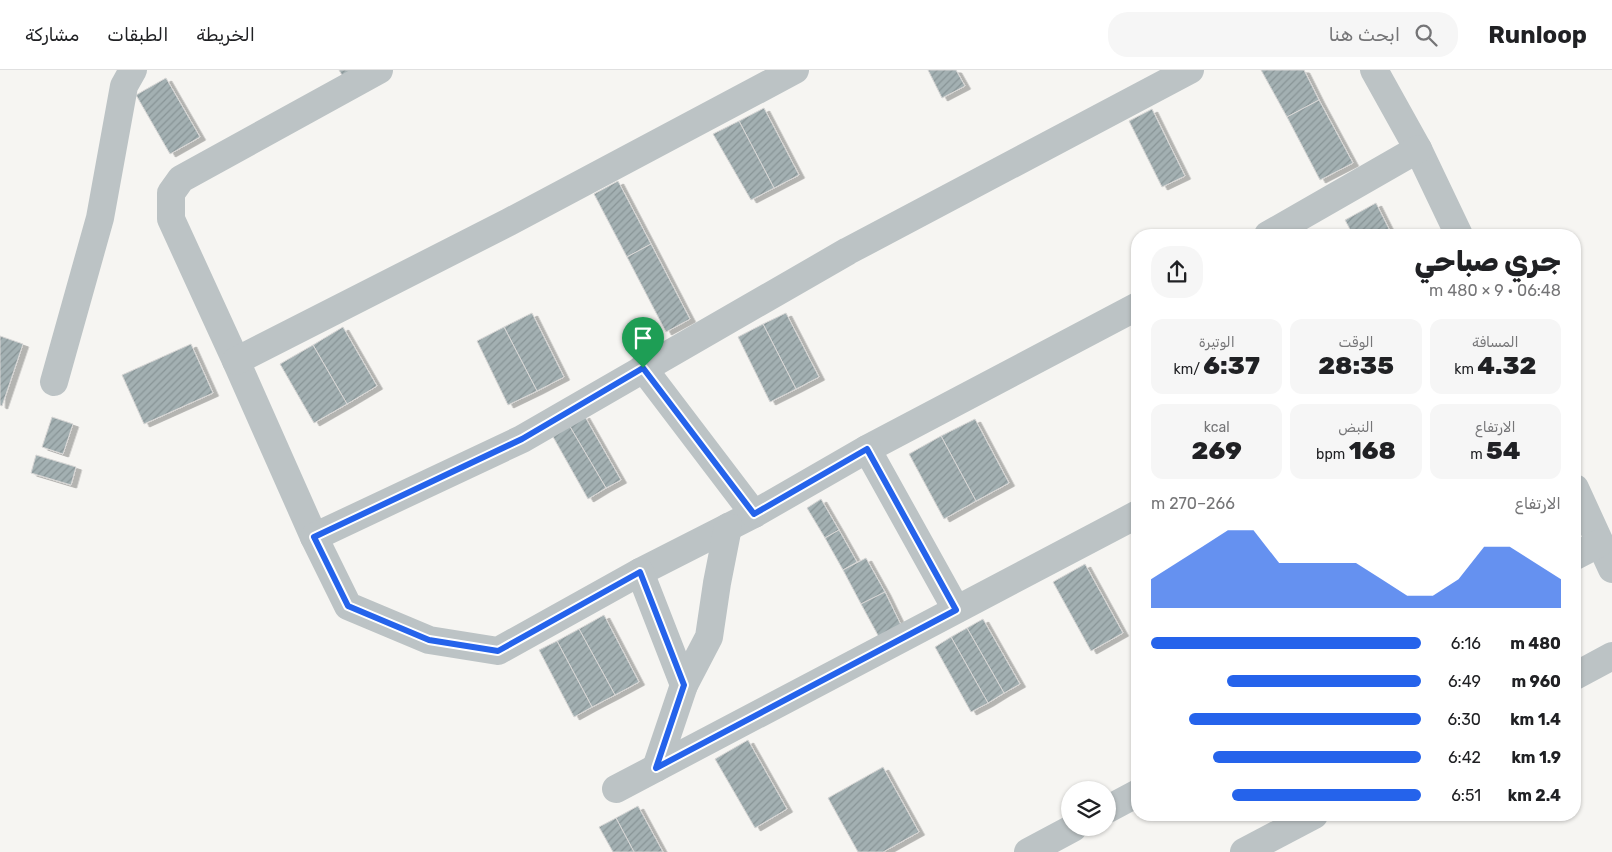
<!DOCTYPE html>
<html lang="ar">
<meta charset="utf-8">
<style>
body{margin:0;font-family:Rubik,Cairo,sans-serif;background:#f6f6f6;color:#202124;direction:rtl;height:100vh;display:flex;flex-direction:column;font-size:19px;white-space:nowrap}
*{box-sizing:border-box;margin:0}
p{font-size:16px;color:#757577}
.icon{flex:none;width:28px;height:28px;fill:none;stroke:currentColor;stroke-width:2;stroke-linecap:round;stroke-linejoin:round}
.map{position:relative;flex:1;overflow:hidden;direction:ltr}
.panel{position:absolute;left:1131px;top:159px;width:450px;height:592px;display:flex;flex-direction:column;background:#fff;border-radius:20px;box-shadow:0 1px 4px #0004;direction:rtl}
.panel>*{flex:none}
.tools{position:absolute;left:1061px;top:711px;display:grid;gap:10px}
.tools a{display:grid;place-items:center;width:55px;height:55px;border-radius:50%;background:#fff;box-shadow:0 1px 4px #0004;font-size:25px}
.pin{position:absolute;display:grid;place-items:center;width:42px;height:42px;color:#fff;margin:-51px -21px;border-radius:50% 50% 50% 0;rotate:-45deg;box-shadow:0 0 5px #0007}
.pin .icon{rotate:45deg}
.round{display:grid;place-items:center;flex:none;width:52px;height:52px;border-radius:20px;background:#f6f6f6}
.overview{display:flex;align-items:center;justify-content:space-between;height:85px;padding:0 20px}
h1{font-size:28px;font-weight:800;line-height:38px}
.stats{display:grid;grid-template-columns:repeat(3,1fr);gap:8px;height:85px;padding:5px 20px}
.stats div{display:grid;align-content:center;border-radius:12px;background:#f6f6f6;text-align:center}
.stats b{font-size:25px;font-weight:800}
.stats small{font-size:14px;font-weight:400}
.stats p{font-size:14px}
.chart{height:140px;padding:10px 20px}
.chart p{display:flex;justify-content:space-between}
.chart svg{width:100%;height:90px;margin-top:5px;fill:#2563eb;opacity:.7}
ul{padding:0 20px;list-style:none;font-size:16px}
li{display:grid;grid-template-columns:80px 60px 1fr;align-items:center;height:38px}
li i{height:12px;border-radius:6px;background:#2563eb}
header{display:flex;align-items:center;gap:30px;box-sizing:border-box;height:70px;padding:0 25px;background:#fff;border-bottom:1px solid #e0e0e0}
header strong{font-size:24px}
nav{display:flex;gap:28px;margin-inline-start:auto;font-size:18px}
.search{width:350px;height:45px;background:#f6f6f6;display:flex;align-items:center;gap:12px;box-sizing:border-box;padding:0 18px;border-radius:20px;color:#757577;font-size:19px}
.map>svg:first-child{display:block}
.building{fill:url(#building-hatch);stroke:#d7d6d5;filter:url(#shadow)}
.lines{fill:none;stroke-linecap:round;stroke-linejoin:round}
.minor{stroke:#bcc3c5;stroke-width:28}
.route-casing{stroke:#fff;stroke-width:10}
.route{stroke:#2563eb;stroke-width:6}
</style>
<header>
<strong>Runloop</strong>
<div class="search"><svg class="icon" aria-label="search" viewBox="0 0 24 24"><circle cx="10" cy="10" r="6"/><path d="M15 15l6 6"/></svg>ابحث هنا</div>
<nav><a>الخريطة</a><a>الطبقات</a><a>مشاركة</a></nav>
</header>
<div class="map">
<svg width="1612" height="782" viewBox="0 0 1612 782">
<defs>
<pattern id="building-hatch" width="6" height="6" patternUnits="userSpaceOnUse" patternTransform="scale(1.25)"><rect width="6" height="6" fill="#a3b0b2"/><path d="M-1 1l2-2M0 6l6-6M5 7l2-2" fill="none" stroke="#889496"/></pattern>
<filter id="shadow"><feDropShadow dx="5.5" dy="3" stdDeviation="0" flood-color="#0004"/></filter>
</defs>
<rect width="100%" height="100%" fill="#f6f5f2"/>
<g class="building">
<polygon points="339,0 355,0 343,7"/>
<polygon points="928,0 956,0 965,16 942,28"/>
<polygon points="1261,0 1304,0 1319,30 1287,47"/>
<polygon points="166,8 200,67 170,84 136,25"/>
<polygon points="1319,30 1353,93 1320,110 1287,47"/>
<polygon points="764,38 799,105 774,118 739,51"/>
<polygon points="1152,39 1185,106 1162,117 1129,51"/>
<polygon points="739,51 774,118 751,130 713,64"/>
<polygon points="618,111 651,174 627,187 594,124"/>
<polygon points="1376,133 1389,159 1379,165 1353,165 1345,150"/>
<polygon points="1389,159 1393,165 1379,165"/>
<polygon points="651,174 690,249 666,262 627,187"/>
<polygon points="532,243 564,307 537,321 504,257"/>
<polygon points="786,243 819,307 796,319 763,254"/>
<polygon points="763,254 796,319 770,332 738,267"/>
<polygon points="343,257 377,316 347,334 313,275"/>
<polygon points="504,257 537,321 508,335 477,271"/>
<polygon points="0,266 23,274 2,336 0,335"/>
<polygon points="191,274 213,323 144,354 122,305"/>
<polygon points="313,275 347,334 314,353 280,294"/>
<polygon points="584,345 621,410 606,418 569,355"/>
<polygon points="52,347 73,354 63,384 42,377"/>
<polygon points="975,349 1009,413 976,431 941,366"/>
<polygon points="569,355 606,418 588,429 552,365"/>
<polygon points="941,366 976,431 944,449 909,384"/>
<polygon points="36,385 76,397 71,415 31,403"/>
<polygon points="821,429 839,460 825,468 807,438"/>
<polygon points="839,460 857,492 843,500 825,468"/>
<polygon points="866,488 885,522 861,534 843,500"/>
<polygon points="1085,494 1123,563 1091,581 1053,512"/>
<polygon points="885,522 902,557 880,569 861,534"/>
<polygon points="604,545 639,612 615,625 579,559"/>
<polygon points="983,549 1020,614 1004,623 967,558"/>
<polygon points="967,558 1004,623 988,633 951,567"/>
<polygon points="579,559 615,625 592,637 557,571"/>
<polygon points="951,567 988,633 971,642 935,577"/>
<polygon points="557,571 592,637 574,647 539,580"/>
<polygon points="748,670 787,739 755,758 715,689"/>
<polygon points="883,697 919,762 883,782 858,782 828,728"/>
<polygon points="638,736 663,782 634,782 616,748"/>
<polygon points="616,748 634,782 613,782 599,757"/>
</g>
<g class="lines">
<g class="minor">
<polyline points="379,0 181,109 171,123 171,149 236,291 314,467 348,536 429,570 498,581 640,502 754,444 867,379 1138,236"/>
<polyline points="1374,0 1418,79 1459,165"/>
<polyline points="1268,165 1418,79"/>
<polyline points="236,291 509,152 795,0"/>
<polyline points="643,298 754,444"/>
<polyline points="54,312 100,148 124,16 133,0"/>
<polyline points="867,379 956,539"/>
<polyline points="1575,418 1612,499"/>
<polyline points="314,467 522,369 848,181 1190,0"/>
<polyline points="1575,486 1600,473"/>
<polyline points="640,502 684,615"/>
<polyline points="1575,606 1612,586"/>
<polyline points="656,698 684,615 709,567 717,513 728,457"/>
<polyline points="616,719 1138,444"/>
<polyline points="1108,739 1138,723"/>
<polyline points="1028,782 1073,758"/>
<polyline points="1244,782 1314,745"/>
</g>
</g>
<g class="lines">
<g class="route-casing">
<polygon id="route" points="643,298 754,444 867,379 956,540 656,698 684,615 640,502 498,581 429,570 348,536 314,467 522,369"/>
</g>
<use href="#route" class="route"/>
</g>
</svg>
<div class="tools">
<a><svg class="icon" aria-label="layers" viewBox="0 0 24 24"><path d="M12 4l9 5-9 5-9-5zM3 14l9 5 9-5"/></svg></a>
</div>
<div class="pin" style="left:643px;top:298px;background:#1e9e55"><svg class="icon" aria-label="arrive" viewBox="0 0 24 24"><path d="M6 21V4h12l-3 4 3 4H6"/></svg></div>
<section class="panel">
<div class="overview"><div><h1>جري صباحي</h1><p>06:48 · 9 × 480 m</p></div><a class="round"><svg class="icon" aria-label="share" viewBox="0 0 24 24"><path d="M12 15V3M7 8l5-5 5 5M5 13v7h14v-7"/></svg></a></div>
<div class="stats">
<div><p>المسافة</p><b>4.32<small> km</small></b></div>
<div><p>الوقت</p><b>28:35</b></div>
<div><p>الوتيرة</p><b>6:37<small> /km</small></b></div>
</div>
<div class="stats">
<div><p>الارتفاع</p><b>54<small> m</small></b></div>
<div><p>النبض</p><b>168<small> bpm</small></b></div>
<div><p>kcal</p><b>269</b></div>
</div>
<div class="chart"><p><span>الارتفاع</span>266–270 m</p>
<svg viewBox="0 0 160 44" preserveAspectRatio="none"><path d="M0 44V30L10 22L20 14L30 6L40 6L50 22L60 22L70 22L80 22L90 30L100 38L110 38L120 30L130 14L140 14L150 22L160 30V44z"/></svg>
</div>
<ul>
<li><b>480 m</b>6:16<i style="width:100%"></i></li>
<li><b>960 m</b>6:49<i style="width:72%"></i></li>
<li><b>1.4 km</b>6:30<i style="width:86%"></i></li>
<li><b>1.9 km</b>6:42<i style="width:77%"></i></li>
<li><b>2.4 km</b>6:51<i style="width:70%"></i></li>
</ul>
</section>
</div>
